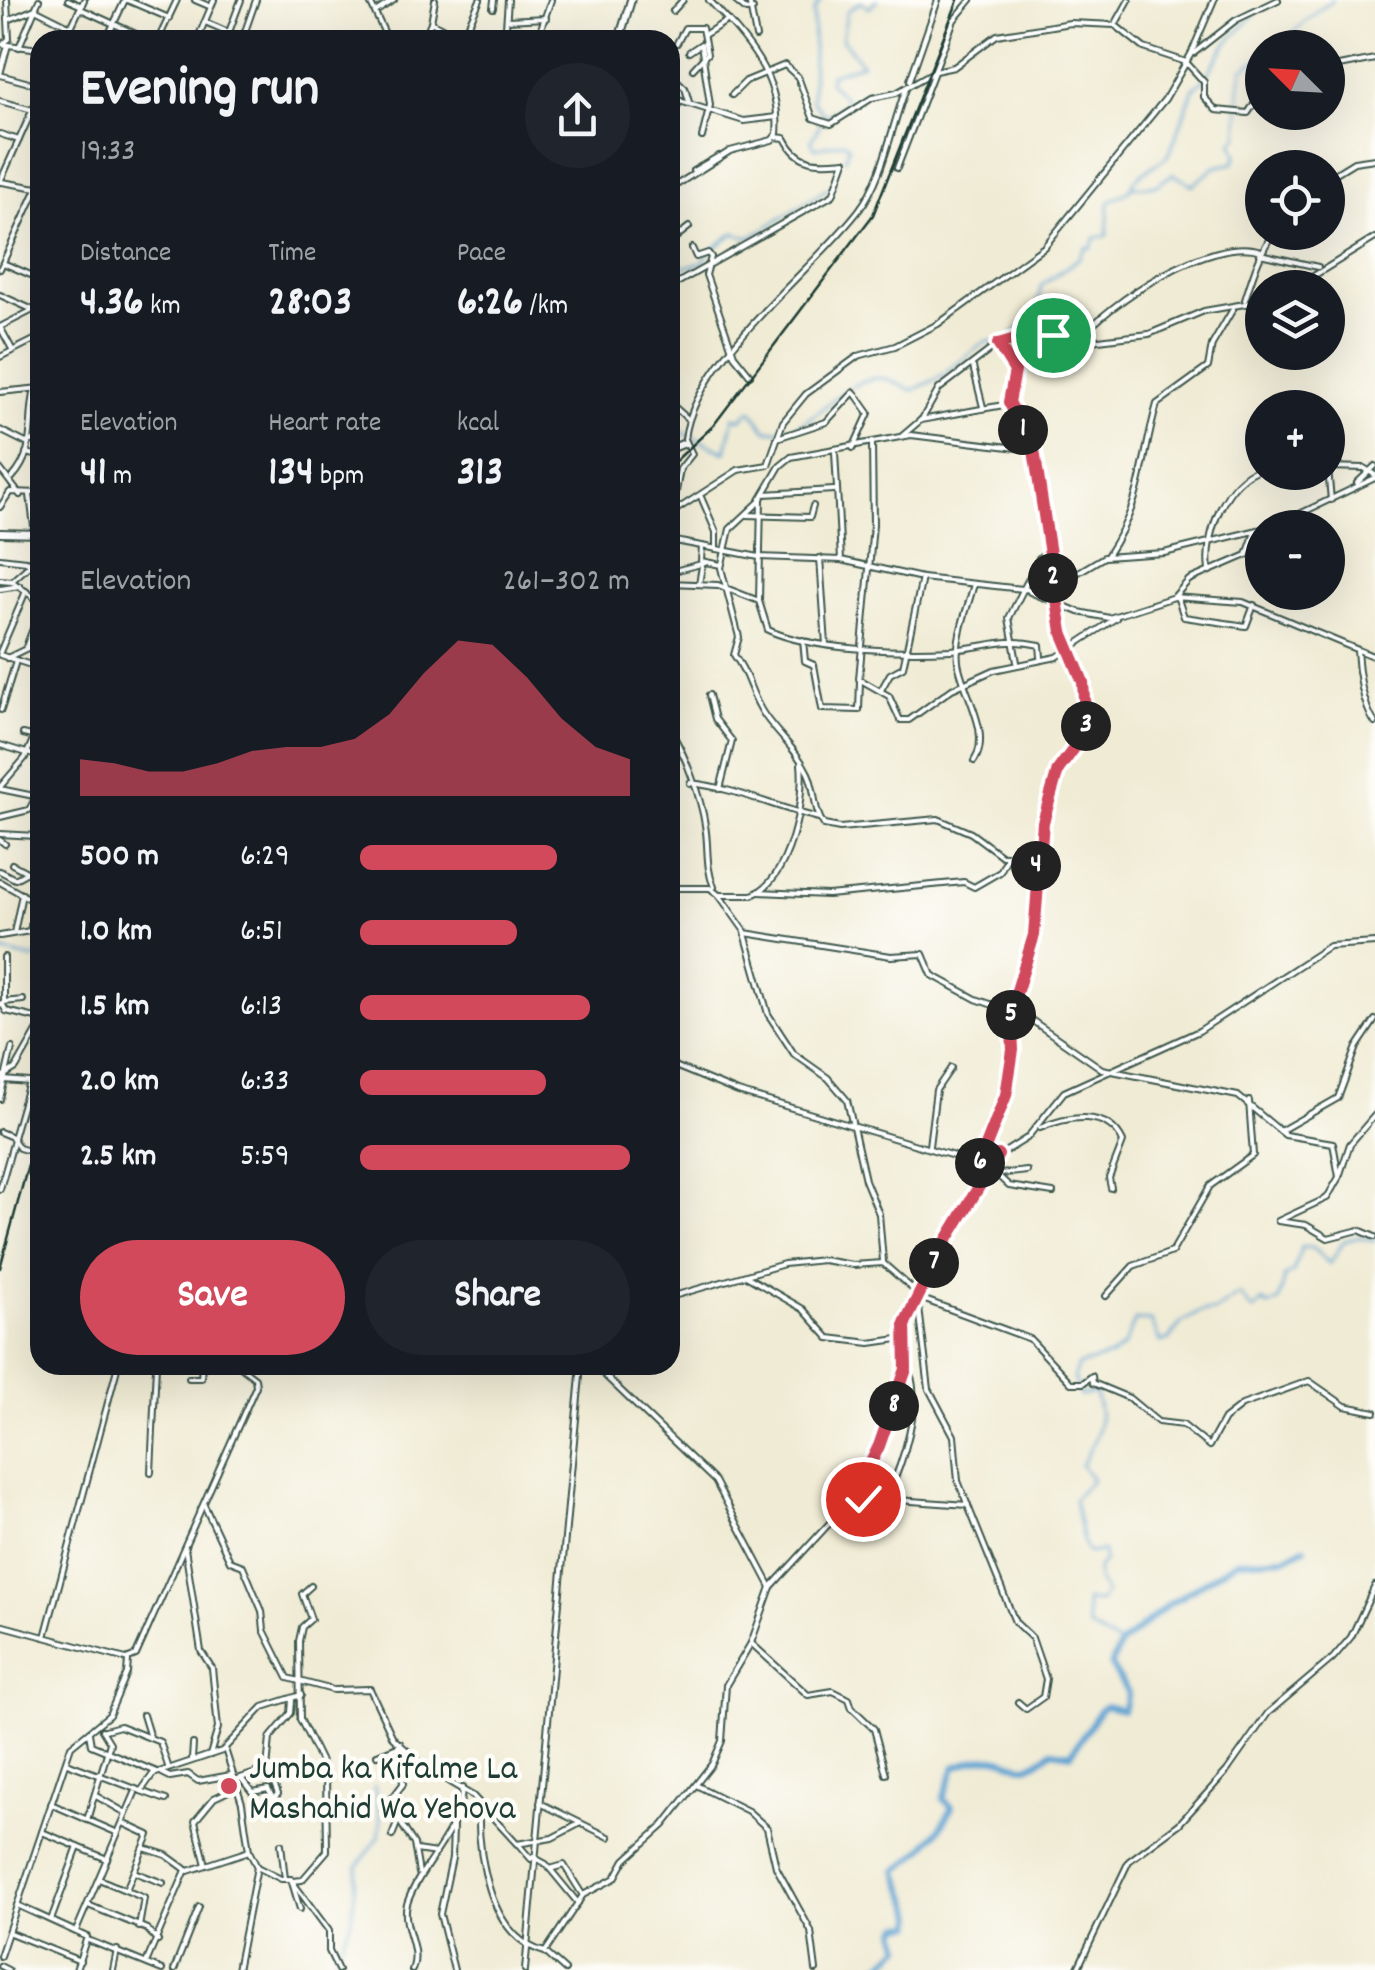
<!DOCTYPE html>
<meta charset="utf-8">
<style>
body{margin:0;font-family:Dekko,sans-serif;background:#20242c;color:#f1f3f6;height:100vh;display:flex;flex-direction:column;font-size:38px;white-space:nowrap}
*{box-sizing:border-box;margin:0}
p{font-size:32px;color:#9ea1a6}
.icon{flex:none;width:55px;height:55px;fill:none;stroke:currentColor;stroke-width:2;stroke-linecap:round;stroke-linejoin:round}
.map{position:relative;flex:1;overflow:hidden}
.drawer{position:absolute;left:30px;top:30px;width:650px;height:1345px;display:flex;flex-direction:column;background:#171b24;border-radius:30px;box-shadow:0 10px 40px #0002}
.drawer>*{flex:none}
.needle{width:65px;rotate:294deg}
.tools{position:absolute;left:1245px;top:30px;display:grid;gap:20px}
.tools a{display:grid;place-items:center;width:100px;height:100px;border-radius:50%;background:#171b24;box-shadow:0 10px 40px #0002;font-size:50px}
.pin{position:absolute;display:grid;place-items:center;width:85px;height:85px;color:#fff;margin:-42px;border:5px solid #fff;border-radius:50%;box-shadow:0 2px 10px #0007}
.km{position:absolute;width:50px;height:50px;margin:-25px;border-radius:50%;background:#222;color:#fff;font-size:28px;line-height:50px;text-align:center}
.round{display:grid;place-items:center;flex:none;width:105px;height:105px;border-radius:52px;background:#20242c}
.headline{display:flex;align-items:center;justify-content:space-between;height:170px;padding:0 50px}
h1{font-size:55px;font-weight:700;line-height:75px}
.metrics{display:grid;grid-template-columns:repeat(3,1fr);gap:15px;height:170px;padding:10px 50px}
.metrics div{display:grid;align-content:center}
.metrics b{font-size:42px;font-weight:700}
.metrics small{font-size:28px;font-weight:400}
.metrics p{font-size:28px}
.chart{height:280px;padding:20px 50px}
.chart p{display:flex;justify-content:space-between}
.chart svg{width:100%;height:180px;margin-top:10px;fill:#d1495b;opacity:.7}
.cta{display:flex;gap:20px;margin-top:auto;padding:20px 50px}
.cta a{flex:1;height:115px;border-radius:60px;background:#d1495b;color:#fff;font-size:40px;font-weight:700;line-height:115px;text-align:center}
.cta a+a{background:#20242c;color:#f1f3f6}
ul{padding:0 50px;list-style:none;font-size:32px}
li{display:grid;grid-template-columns:160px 120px 1fr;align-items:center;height:75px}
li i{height:25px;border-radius:12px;background:#d1495b}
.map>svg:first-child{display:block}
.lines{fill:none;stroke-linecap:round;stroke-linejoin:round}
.stream{stroke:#5da3d2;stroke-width:2.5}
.river{stroke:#5da3d2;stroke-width:6}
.street-casing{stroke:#3e574c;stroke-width:8}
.secondary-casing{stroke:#3e574c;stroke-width:10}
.street{stroke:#fff;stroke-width:4}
.secondary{stroke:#fff;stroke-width:6}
.rail{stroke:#1f3d34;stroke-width:2.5}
.route-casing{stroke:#fff;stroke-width:20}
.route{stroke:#d1495b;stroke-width:12}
.poi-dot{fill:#d1495b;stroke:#fdfcf7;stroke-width:4}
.labels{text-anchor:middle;stroke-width:9;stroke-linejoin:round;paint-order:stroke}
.poi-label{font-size:35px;fill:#1f3d34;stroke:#fdfcf7;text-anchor:start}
</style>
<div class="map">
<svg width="1375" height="1970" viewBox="0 0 1375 1970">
<rect width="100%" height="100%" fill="#fdfcf7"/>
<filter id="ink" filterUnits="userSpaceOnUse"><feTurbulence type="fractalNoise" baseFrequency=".01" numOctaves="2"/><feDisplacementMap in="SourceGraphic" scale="20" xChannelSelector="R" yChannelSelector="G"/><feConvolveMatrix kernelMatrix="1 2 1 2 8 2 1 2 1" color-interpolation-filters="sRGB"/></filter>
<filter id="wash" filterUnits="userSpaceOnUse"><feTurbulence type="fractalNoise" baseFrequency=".0048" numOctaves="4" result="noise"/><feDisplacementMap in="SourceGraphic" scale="40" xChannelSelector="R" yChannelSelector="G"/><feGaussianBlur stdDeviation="2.25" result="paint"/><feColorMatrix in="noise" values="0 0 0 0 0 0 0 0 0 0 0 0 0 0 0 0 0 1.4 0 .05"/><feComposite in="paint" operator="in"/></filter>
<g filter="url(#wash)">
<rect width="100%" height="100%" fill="#f0ebd4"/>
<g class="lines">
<g class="stream">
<polyline points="821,0 814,11 812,100 825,116"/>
<path d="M1279,48C1296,28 1313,13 1333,0"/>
<polyline points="845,159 849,146 844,142 815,148 811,141 825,116 845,104 845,98 829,82 831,74 862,64 842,39 847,11 861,2 869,8 877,0"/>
<path d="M1134,187L1157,185L1173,174L1193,185L1215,167L1234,163L1237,155L1232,141L1238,137C1240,114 1237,91 1243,69L1262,57"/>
<polyline points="670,270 703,263 708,253 734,233 750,238 835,184"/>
<path d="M670,427L726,452L734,417L741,419L751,410L766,430C814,437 831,384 876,378C890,377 900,387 913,390L939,378L985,342L1005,340L1020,328L1037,309L1041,286L1079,258L1086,247L1091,248L1095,238L1107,235L1109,202L1129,191L1137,177L1169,155L1194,88L1206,77L1226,44L1256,13"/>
<polyline points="0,951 33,959 40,954"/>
<path d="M1120,1645L1088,1627L1086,1601L1100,1602L1106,1592L1098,1581V1567L1104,1561L1103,1551L1088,1553L1084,1546L1074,1499L1092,1479L1081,1465C1096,1441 1106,1418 1094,1392L1080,1396L1074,1377L1078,1365L1111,1356L1124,1346L1135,1320L1151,1321L1160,1342L1169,1340L1181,1323L1200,1312L1215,1311L1239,1294L1253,1310L1263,1301L1268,1306L1279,1301L1285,1276L1293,1272L1302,1247L1312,1248L1330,1264L1344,1241L1360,1237L1375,1241"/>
<polyline points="330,1970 351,1921 358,1866 379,1837 381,1820 374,1786"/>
</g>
<path class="river" d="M875,1970L902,1946L897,1931L900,1926L914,1925L915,1915L897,1871C918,1856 942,1831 952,1807L943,1799L955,1767C964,1764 975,1759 985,1758C1017,1755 1019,1782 1052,1751L1071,1754L1100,1710L1105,1706L1123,1710L1128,1693L1111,1666L1120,1645L1168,1605L1237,1561L1285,1558L1305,1548"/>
</g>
</g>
<g filter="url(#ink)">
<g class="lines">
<g class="street-casing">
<g id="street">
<polyline points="68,0 82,6"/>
<polyline points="127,0 169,18"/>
<polyline points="195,0 209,6"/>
<polyline points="369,0 388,40"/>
<polyline points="435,0 431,22 464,40"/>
<polyline points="734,0 746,10 753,9"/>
<polyline points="749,0 756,37"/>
<polyline points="493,8 494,0"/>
<polyline points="81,9 149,40"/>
<polyline points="377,11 394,0"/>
<polyline points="673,11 683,0"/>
<polyline points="8,20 35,9 71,27"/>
<polyline points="507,20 546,18"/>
<polyline points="205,22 242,38"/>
<polyline points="1115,25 1129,0"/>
<polyline points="704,35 728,20"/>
<polyline points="462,39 480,0"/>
<polyline points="65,40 84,0"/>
<polyline points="106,40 125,0"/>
<polyline points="158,40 177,0"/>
<polyline points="197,40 214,0"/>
<polyline points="226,40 241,0"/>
<polyline points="242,40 256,0"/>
<polyline points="423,40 431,22"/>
<polyline points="505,40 508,0"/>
<polyline points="537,40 551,0"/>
<polyline points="677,43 685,28 702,28 707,54 693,69"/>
<polyline points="0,44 40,49"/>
<polyline points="3,44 9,39 7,0"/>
<polyline points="19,47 39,0"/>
<polyline points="689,52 701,44 710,105 702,137"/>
<polyline points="1194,53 1236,20 1278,0"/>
<polyline points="1328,68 1375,59"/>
<polyline points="0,74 8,45"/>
<polyline points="670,74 685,88 689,102"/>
<polyline points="0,75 40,86"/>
<polyline points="910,80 938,0"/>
<polyline points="732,95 746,81 785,65 798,77 813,118 831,124 872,98 896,93 935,71 954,67 997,35 1070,23 1115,25 1144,48 1186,62 1204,82 1204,97 1216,110 1248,113 1262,92"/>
<polyline points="670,98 744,121 777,117"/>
<polyline points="0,101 40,112"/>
<polyline points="670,124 680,100"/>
<polyline points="0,134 19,140"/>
<polyline points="897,168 954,20 971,0"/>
<polyline points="693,171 719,156"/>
<polyline points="1328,178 1354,162 1375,159"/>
<polyline points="0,182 40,93"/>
<polyline points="2,182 37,188"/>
<path d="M670,189L730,151L772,140L777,134C782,76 745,38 709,0"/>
<polyline points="670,242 689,227"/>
<polyline points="692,248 696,257 708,253 711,257 706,275 734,355 750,375"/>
<polyline points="1260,254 1318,267"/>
<polyline points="3,263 40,279"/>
<polyline points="0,269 40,182"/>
<polyline points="34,276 40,262"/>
<path d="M670,287L833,195L845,161C821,163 799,167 785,138L775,137"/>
<polyline points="1294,288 1375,238"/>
<polyline points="0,295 40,313"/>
<path d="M1245,300C1252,278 1260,251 1274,232"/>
<polyline points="0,327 33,310"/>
<polyline points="0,327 12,349"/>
<path d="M1079,340C1109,302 1212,234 1261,251"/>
<polyline points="0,357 40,337"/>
<polyline points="973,367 983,407"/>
<polyline points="0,392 40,388"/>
<polyline points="670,403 688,419"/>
<polyline points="921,420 1009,404"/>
<polyline points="0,430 26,443 40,438"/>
<polyline points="902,436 922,419 939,389 998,344 1040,332 1090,341 1149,334 1204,311 1262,301"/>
<polyline points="777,438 826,422 854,392 869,413 853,448"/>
<polyline points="872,444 873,525 859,679 889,696 900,720 909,720 952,689 994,670 1057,657 1116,618"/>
<path d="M1034,450L911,435L791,457L780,466L759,502L730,529L721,568L739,637L734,655C749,674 750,695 765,716C779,736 797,750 808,773C816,790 813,810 824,825L840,828L938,819L971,833L1002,856L1037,855"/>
<polyline points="835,452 841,560"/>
<polyline points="26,453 40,456"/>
<polyline points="1328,467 1364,468 1375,475"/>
<polyline points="0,469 20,495"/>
<polyline points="1328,469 1331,500"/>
<path d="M12,478C37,451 27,422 35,389"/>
<polyline points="1357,483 1375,466"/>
<polyline points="764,494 834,490"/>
<polyline points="30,495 35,535"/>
<polyline points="701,497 716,532 716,549"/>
<path d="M761,499L759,601L768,630C811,650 902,653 951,650C989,647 1004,637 1040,645L1041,657"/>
<polyline points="0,507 10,492 40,493"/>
<polyline points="670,514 738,470 768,465 783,422 806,394 858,356 895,346 938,324 1044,247 1165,99 1191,54 1214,0"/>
<polyline points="747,515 810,517 813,506"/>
<path d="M670,526L680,469L692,454L685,439C694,360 811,273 859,210C884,177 891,127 906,89"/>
<polyline points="1270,528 1375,478"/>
<polyline points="670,540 759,557 841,560 922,578 1032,590 1055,586 1104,557 1164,553 1262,529"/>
<polyline points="702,546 701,561 721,565"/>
<path d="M1107,556C1144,500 1140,464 1157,404L1208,367L1212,345L1233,309"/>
<polyline points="0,558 26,561 40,571"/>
<polyline points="820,558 826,645"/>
<polyline points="29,562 40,552"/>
<path d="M1209,570C1204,535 1225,479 1262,468"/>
<polyline points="670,572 705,563"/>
<polyline points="0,580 12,581 40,602"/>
<polyline points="13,580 31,564"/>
<polyline points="670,583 718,585 759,601"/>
<polyline points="699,584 702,566"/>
<path d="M974,584C968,607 955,638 958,662C962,691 993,733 974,761"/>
<polyline points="0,589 20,586"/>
<polyline points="1030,592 1079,612 1109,618 1174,597 1243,602 1375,657"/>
<polyline points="1177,596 1184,617 1246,626 1254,605"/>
<polyline points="1174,597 1189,580 1247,555 1255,532"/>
<polyline points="803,640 805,661 814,665 822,709 859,710 860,681"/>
<polyline points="26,647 40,610"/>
<path d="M1357,650C1358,671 1363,706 1375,723"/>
<polyline points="0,652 26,591"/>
<polyline points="0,655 40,668"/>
<polyline points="7,658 40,642"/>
<polyline points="1017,662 1009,618 1039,558 1048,550"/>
<polyline points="40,669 33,691 40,719"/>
<polyline points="881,690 890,674 903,667 922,578"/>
<polyline points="709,695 715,719 732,741 720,789"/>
<polyline points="1,710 16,661"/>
<path d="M670,730C685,753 701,798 705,825C709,847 705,866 714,887"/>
<polyline points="23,734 36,737"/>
<polyline points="0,745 40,757"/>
<path d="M690,783C736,788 776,808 819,818"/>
<polyline points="0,787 25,758 40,723"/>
<polyline points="0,789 34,796"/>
<polyline points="0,817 29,810 40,789"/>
<polyline points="0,834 36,836 40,848"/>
<polyline points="0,840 5,844"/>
<polyline points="12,864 25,871"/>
<polyline points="0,871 15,879 40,865"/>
<polyline points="0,882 30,899 37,893"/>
<polyline points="670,888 710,888 719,895 744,930 768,1014 794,1054 828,1078 847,1100 865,1180 879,1214 883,1261"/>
<polyline points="759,892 828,895 964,882 974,887 1000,872 1007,858"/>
<path d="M719,895H752C790,880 805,800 801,764"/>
<polyline points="14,933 22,894"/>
<polyline points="745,933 891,956 923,954 932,975 976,999 1027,1017 1102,1069 1238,1096 1285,1135 1333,1143 1339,1177 1350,1144 1375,1115"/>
<polyline points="0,936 30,931 40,880"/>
<polyline points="4,1002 23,1000"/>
<polyline points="2,1003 6,1011 40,1019"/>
<polyline points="0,1004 4,1002 4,957"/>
<polyline points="670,1064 738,1092 984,1165 1027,1138 1064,1092 1199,1031 1329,946 1375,943"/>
<polyline points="0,1078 16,1068 40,1026"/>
<polyline points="4,1080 29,1082 13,1138"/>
<polyline points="0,1099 12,1048"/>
<path d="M1040,1128C1068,1116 1108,1109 1123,1142L1109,1178L1111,1188"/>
<polyline points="1280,1131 1338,1098 1357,1047 1375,1020"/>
<polyline points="0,1132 12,1137 19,1148 40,1154"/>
<polyline points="929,1146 936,1090 951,1068"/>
<polyline points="978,1166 1007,1090 1013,1054 1011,1010 1033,935 1043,822 1058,770 1087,730 1083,682 1061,632 1034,450 1009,402 1015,371 998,344"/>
<polyline points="990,1168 1009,1186 1053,1193"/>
<polyline points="1000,1174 1027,1171"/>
<polyline points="1339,1177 1327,1198 1278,1221 1306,1225 1328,1238 1359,1230 1375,1237"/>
<polyline points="0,1189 14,1140"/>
<polyline points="746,1276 803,1309 829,1338 870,1343 905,1338"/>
<polyline points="1106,1296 1133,1266 1172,1252 1210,1186 1253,1155 1249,1101"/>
<polyline points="670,1297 784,1264 823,1260 853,1265 883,1263 925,1300 1030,1339 1071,1383 1083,1383 1092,1376 1093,1383 1129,1398 1158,1422 1183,1425 1209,1446 1224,1419 1242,1405 1309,1381 1345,1406 1375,1412"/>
<polyline points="919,1308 929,1389 954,1436 958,1481 1015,1622 1032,1638 1046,1679 1043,1697 1026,1709 1018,1702"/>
<polyline points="594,1365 715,1481 771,1587"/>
<polyline points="189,1378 201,1378 202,1365"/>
<polyline points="151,1472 156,1365"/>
<polyline points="854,1497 968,1505"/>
<path d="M886,1499C902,1465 925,1401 907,1366"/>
<polyline points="204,1505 230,1561 243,1566 262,1611 264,1630 288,1678 333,1690 370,1689 393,1738 429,1770 473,1796 517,1844 552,1838 579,1824"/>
<polyline points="185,1548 201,1651 212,1668 218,1728 210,1755"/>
<polyline points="0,1625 126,1659 136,1655 256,1386 255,1378 238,1365"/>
<polyline points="45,1637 118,1365"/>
<polyline points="751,1643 808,1695 833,1691 849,1699 852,1708 874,1729 886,1774"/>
<polyline points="143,1715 150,1738"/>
<polyline points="105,1730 120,1726 160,1742 168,1766"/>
<polyline points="89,1733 91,1745 157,1772"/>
<polyline points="400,1743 403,1784 383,1810 400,1822 414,1844 419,1873"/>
<polyline points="225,1749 242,1803 249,1851 257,1867 237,1970"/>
<polyline points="377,1755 400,1746"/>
<polyline points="192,1759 193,1744"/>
<polyline points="67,1763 141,1791 153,1774 222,1751 263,1707 301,1695"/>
<polyline points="162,1773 170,1777 188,1774 198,1781 231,1775"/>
<polyline points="241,1778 252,1792 268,1789 273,1799 278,1794 269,1771"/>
<polyline points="232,1781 267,1769 270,1738 291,1713 292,1700"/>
<polyline points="696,1785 748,1811 767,1828 776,1867 811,1931 816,1970"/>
<polyline points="141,1791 166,1800"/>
<polyline points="96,1796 126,1813"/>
<path d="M479,1803C477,1851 488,1938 545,1952L583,1895L615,1878L625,1860L664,1825L712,1764L722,1741L726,1685L751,1643L771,1587L859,1491L906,1367L905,1323L920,1300L935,1261L998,1155"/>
<polyline points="540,1803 609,1837"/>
<polyline points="51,1804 118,1833"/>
<polyline points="87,1820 110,1743 102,1730"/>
<polyline points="123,1823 149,1835 126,1890"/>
<polyline points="453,1826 452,1858 440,1914 454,1970"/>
<polyline points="42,1832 107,1859"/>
<polyline points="392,1836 398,1821"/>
<polyline points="281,1844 285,1879"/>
<polyline points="518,1844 531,1859"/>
<polyline points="144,1848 166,1855 188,1871 249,1851"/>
<polyline points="416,1850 436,1853"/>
<polyline points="533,1857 546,1864 578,1903"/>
<polyline points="206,1865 195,1821 214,1798 235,1788"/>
<polyline points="257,1867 281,1879 291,1879 300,1909"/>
<polyline points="550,1869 564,1865 582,1894"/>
<polyline points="134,1872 163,1883"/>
<polyline points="99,1879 144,1898 139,1927"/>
<polyline points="293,1881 302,1880 327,1851 326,1772 300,1719 299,1641 302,1627 311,1619 302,1594 311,1586"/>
<polyline points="294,1884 329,1931 329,1951 338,1970"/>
<polyline points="17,1905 87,1937 76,1970"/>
<polyline points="88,1905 147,1929 158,1941"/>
<polyline points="51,1920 78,1847"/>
<polyline points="76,1931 135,1793"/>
<polyline points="10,1933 80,1961"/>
<polyline points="88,1940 162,1970"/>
<polyline points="546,1953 565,1970"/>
<polyline points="0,1956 71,1746 109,1715 127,1673 128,1660"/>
<polyline points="146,1963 186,1870"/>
<polyline points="0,1966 8,1970"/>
<polyline points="113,1970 117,1950"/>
<polyline points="174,1970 199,1907"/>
<path d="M412,1970C422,1946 399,1925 408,1901C422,1862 461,1833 462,1788"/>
<polyline points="525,1970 581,1365"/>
<polyline points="1077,1970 1129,1861 1179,1824 1227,1771 1268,1713 1333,1658 1351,1637 1375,1586"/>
</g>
</g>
<g class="secondary-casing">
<g id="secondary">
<polyline points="619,40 631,0"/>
<polyline points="670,449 685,443"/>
<polyline points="0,533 40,534"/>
</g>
</g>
<use href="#street" class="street"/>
<use href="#secondary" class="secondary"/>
<g class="rail">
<polyline points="670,466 713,426 873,215 958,0"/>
<polyline points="0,1268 40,1121"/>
</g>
</g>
</g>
<g class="lines" filter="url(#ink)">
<g class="route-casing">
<polyline id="route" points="863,1499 854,1497 879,1446 906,1369 905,1323 942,1248 998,1155 978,1166 1006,1095 1013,1050 1011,1010 1034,935 1043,822 1058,770 1086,732 1083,682 1062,632 1034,450 1009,402 1015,371 998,344 1040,332 1053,335"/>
</g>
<use href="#route" class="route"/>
</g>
<circle class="poi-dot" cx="229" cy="1786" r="10"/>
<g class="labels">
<g class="poi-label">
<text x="249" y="1778">Jumba ka Kifalme La<tspan x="249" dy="40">Mashahid Wa Yehova</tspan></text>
</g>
</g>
</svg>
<div class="tools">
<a><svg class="needle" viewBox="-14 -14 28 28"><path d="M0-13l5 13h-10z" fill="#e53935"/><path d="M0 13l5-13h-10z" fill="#9ea1a6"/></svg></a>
<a><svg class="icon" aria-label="locate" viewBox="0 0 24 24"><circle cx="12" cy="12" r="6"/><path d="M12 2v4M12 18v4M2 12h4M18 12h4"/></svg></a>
<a><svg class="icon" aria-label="layers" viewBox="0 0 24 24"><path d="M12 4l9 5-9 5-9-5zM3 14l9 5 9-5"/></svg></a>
<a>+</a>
<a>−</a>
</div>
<div class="pin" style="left:1053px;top:335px;background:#1e9e55"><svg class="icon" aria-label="arrive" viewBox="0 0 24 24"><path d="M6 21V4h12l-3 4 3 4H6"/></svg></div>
<div class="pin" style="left:863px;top:1499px;background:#d93025"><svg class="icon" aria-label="check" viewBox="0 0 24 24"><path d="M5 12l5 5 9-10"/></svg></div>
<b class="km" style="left:1023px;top:430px">1</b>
<b class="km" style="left:1053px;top:578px">2</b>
<b class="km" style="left:1086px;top:726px">3</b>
<b class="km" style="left:1036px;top:866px">4</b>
<b class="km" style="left:1011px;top:1015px">5</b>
<b class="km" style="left:980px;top:1163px">6</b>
<b class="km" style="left:934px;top:1263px">7</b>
<b class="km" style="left:894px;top:1406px">8</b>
<section class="drawer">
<div class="headline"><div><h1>Evening run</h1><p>19:33</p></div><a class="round"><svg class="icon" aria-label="share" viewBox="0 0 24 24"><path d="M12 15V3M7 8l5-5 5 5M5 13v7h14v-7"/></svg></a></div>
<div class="metrics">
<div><p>Distance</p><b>4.36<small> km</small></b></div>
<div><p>Time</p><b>28:03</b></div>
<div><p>Pace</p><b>6:26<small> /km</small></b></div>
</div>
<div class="metrics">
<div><p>Elevation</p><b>41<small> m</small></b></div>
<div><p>Heart rate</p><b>134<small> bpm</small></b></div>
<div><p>kcal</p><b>313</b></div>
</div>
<div class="chart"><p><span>Elevation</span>261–302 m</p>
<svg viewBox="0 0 160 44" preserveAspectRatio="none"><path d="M0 44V35L10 36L20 38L30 38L40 36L50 33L60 32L70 32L80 30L90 24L100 14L110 6L120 7L130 15L140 25L150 32L160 35V44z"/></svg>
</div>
<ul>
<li><b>500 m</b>6:29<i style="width:73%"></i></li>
<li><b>1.0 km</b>6:51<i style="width:58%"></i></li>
<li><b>1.5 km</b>6:13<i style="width:85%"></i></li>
<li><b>2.0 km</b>6:33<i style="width:69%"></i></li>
<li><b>2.5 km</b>5:59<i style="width:100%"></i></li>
</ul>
<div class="cta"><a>Save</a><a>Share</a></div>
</section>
</div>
